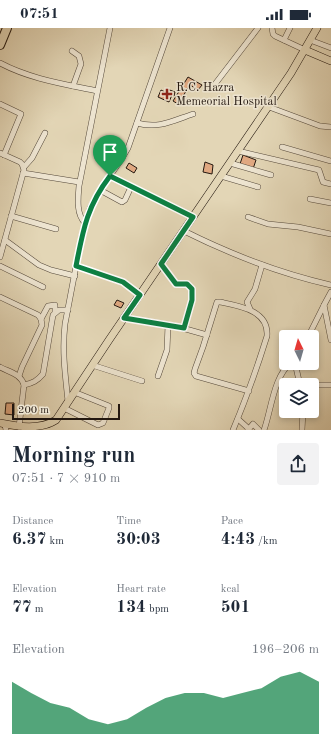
<!DOCTYPE html>
<meta charset="utf-8">
<style>
body{margin:0;font-family:"Old Standard TT",serif;background:#f2f2f3;color:#1f2937;height:100vh;display:flex;flex-direction:column;font-size:15px;white-space:nowrap}
*{box-sizing:border-box;margin:0}
p{font-size:13px;color:#747a83}
.icon{flex:none;width:22px;height:22px;fill:none;stroke:currentColor;stroke-width:2;stroke-linecap:round;stroke-linejoin:round}
.map{position:relative;height:402px;overflow:hidden}
.side{display:flex;flex-direction:column;background:#fff;flex:1}
.side>*{flex:none}
.needle{width:26px;rotate:355deg}
.fabs{position:absolute;left:279px;top:302px;display:grid;gap:8px}
.fabs a{display:grid;place-items:center;width:40px;height:40px;border-radius:4px;background:#fff;box-shadow:0 2px 6px #0003;font-size:20px}
.scale{position:absolute;left:12px;bottom:10px;width:108px;box-sizing:border-box;padding-left:4px;border:2px solid #241810;border-top:0;font-size:11px;line-height:14px;white-space:nowrap;color:#241810;-webkit-text-stroke:3px #ede4d0;paint-order:stroke}
.pin{position:absolute;display:grid;place-items:center;width:34px;height:34px;color:#fff;margin:-41px -17px;border-radius:50% 50% 50% 0;rotate:-45deg;box-shadow:0 0 4px #0007}
.pin .icon{rotate:45deg}
.round{display:grid;place-items:center;flex:none;width:42px;height:42px;border-radius:4px;background:#f2f2f3}
.summary{display:flex;align-items:center;justify-content:space-between;height:68px;padding:0 12px}
h1{font-size:22px;font-weight:800;line-height:30px}
.metrics{display:grid;grid-template-columns:repeat(3,1fr);gap:6px;height:68px;padding:4px 12px}
.metrics div{display:grid;align-content:center}
.metrics b{font-size:17px;font-weight:800}
.metrics small{font-size:11px;font-weight:400}
.metrics p{font-size:11px}
.chart{height:112px;padding:8px 12px}
.chart p{display:flex;justify-content:space-between}
.chart svg{width:100%;height:72px;margin-top:4px;fill:#0b8043;opacity:.7}
.status{display:flex;justify-content:space-between;align-items:center;height:28px;padding:0 20px;background:#fff;direction:ltr}
.status svg{height:11px;fill:currentColor}
.map>svg:first-child{display:block}
.building{fill:#e0a881;stroke:#241810}
.lines{fill:none;stroke-linecap:round;stroke-linejoin:round}
.minor-casing{stroke:#54483a;stroke-width:6}
.major-casing{stroke:#241810;stroke-width:8}
.highway-casing{stroke:#241810;stroke-width:10}
.minor{stroke:#ede4d0;stroke-width:5}
.major{stroke:#e3d6b6;stroke-width:7}
.highway{stroke:#e3d6b6;stroke-width:8}
.route-casing{stroke:#fff;stroke-width:8}
.route{stroke:#0b8043;stroke-width:5}
.poi-dot{fill:#8f2418;stroke:#ede4d0;stroke-width:1.5}
.labels{text-anchor:middle;stroke-width:3;stroke-linejoin:round;paint-order:stroke}
.poi-label{font-size:12px;fill:#241810;stroke:#ede4d0;text-anchor:start}
</style>
<div class="status"><b>07:51</b><svg viewBox="0 0 49 12"><path d="M0 12V9h3v3zM5 12V6h3v6zM10 12V3h3v9zM15 12V0h3v12zM26 1h20v11H26zM47 4h2v5h-2z"/></svg></div>
<div class="map">
<svg width="331" height="402" viewBox="0 0 331 402">
<rect width="100%" height="100%" fill="#e3d6b6"/>
<filter id="stains"><feTurbulence type="fractalNoise" baseFrequency=".005" numOctaves="4"/><feColorMatrix values="0 0 0 0 .2 0 0 0 0 .09 0 0 0 0 .02 0 0 0 .5 -.17"/></filter>
<radialGradient id="worn" r=".72"><stop offset=".6" stop-color="#630" stop-opacity="0"/><stop offset="1" stop-color="#630" stop-opacity=".3"/></radialGradient>
<g class="building">
<polygon points="188,49 202,57 198,62 190,57 178,76 173,73"/>
<polygon points="167,61 175,64 174,68 172,67 169,74 158,69 161,62 165,64"/>
<polygon points="243,127 256,132 253,141 240,136"/>
<polygon points="205,134 213,137 212,146 203,144"/>
<polygon points="129,135 137,140 134,145 126,140"/>
<polygon points="117,272 124,275 121,280 114,277"/>
<polygon points="6,375 14,375 14,387 5,386"/>
</g>
<g class="lines">
<g class="minor-casing">
<g id="minor">
<polyline points="272,0 273,6 275,8 305,22"/>
<polyline points="284,12 290,0"/>
<polyline points="310,12 331,20"/>
<polyline points="72,23 79,28 81,36 73,58"/>
<path d="M0,35C30,51 64,56 97,63"/>
<polyline points="212,60 258,0"/>
<polyline points="0,76 21,86 4,127"/>
<polyline points="269,79 320,98 331,99"/>
<path d="M137,95C159,101 172,93 193,86"/>
<polyline points="282,119 331,133"/>
<polyline points="238,123 319,142 323,154 331,156"/>
<polyline points="0,125 20,134 22,136 24,142 0,229"/>
<polyline points="230,135 271,147"/>
<polyline points="24,139 32,130 45,105"/>
<polyline points="23,145 79,154"/>
<polyline points="110,148 193,189"/>
<polyline points="221,148 258,159"/>
<polyline points="100,162 122,174 125,172 131,159"/>
<polyline points="310,171 331,175"/>
<polyline points="11,188 56,201"/>
<polyline points="248,189 268,196 298,199 331,206"/>
<path d="M85,195C76,186 78,170 79,158L110,0"/>
<path d="M184,203C232,227 278,245 331,257"/>
<polyline points="5,212 39,237 51,242 75,248"/>
<polyline points="161,236 176,256 187,256 192,261 192,272 184,300"/>
<polyline points="0,238 43,259"/>
<polyline points="77,238 123,254 140,267"/>
<polyline points="331,264 324,277 331,312"/>
<polyline points="0,269 38,287 41,291 42,297 22,339 19,348"/>
<polyline points="250,281 247,274 255,261 262,237"/>
<polyline points="124,290 175,298 207,307"/>
<polyline points="41,291 48,278 55,277 55,284"/>
<polyline points="308,309 324,277"/>
<polyline points="295,335 300,357"/>
<polyline points="92,337 142,353"/>
<path d="M0,339C9,344 21,346 24,357L19,399"/>
<polyline points="158,348 167,322 168,297"/>
<path d="M24,357C33,355 37,353 43,346L53,287L59,282H68"/>
<polyline points="300,357 307,357"/>
<polyline points="312,357 331,357"/>
<path d="M68,373C65,346 62,322 65,296L82,207L90,180L100,162L121,132L128,120L170,0"/>
<polyline points="64,380 98,397 103,395 109,380 109,378 74,364"/>
<polyline points="238,391 249,401"/>
<polyline points="5,396 6,402"/>
<path d="M233,402C246,371 257,340 267,308C269,282 239,278 220,274H217L203,319L195,341L194,345L196,348L249,363"/>
<polyline points="248,402 253,396 259,402"/>
<path d="M264,402C271,383 274,347 291,335"/>
<polyline points="302,402 303,383"/>
</g>
</g>
<g class="major-casing">
<g id="major">
<polyline points="305,22 331,33"/>
<path d="M0,395C19,399 40,402 56,392L109,312L291,45L317,0"/>
</g>
</g>
<g class="highway-casing">
<polyline id="highway" points="0,17 7,0"/>
</g>
<use href="#minor" class="minor"/>
<use href="#major" class="major"/>
<use href="#highway" class="highway"/>
</g>
<g class="lines">
<g class="route-casing">
<path id="route" d="M110,148L193,189L161,236L176,256H187L192,261V272L184,300L124,290L140,267L123,254L76,238C83,202 87,178 110,148Z"/>
</g>
<use href="#route" class="route"/>
</g>
<path class="poi-dot" d="M165 60h4v4h4v4h-4v4h-4v-4h-4v-4h4z"/>
<g class="labels">
<g class="poi-label">
<text x="176" y="63">R.C. Hazra<tspan x="176" dy="14">Memeorial Hospital</tspan></text>
</g>
</g>
<rect width="100%" height="100%" filter="url(#stains)"/>
<rect width="100%" height="100%" fill="url(#worn)"/>
</svg>
<div class="fabs">
<a><svg class="needle" viewBox="-14 -14 28 28"><path d="M0-13l5 13h-10z" fill="#e53935"/><path d="M0 13l5-13h-10z" fill="#747a83"/></svg></a>
<a><svg class="icon" aria-label="layers" viewBox="0 0 24 24"><path d="M12 4l9 5-9 5-9-5zM3 14l9 5 9-5"/></svg></a>
</div>
<div class="scale">200 m</div>
<div class="pin" style="left:110px;top:148px;background:#1e9e55"><svg class="icon" aria-label="arrive" viewBox="0 0 24 24"><path d="M6 21V4h12l-3 4 3 4H6"/></svg></div>
</div>
<section class="side">
<div class="summary"><div><h1>Morning run</h1><p>07:51 · 7 × 910 m</p></div><a class="round"><svg class="icon" aria-label="share" viewBox="0 0 24 24"><path d="M12 15V3M7 8l5-5 5 5M5 13v7h14v-7"/></svg></a></div>
<div class="metrics">
<div><p>Distance</p><b>6.37<small> km</small></b></div>
<div><p>Time</p><b>30:03</b></div>
<div><p>Pace</p><b>4:43<small> /km</small></b></div>
</div>
<div class="metrics">
<div><p>Elevation</p><b>77<small> m</small></b></div>
<div><p>Heart rate</p><b>134<small> bpm</small></b></div>
<div><p>kcal</p><b>501</b></div>
</div>
<div class="chart"><p><span>Elevation</span>196–206 m</p>
<svg viewBox="0 0 160 44" preserveAspectRatio="none"><path d="M0 44V12L10 19L20 25L30 28L40 35L50 38L60 35L70 28L80 22L90 19L100 19L110 22L120 19L130 16L140 9L150 6L160 12V44z"/></svg>
</div>
</section>
